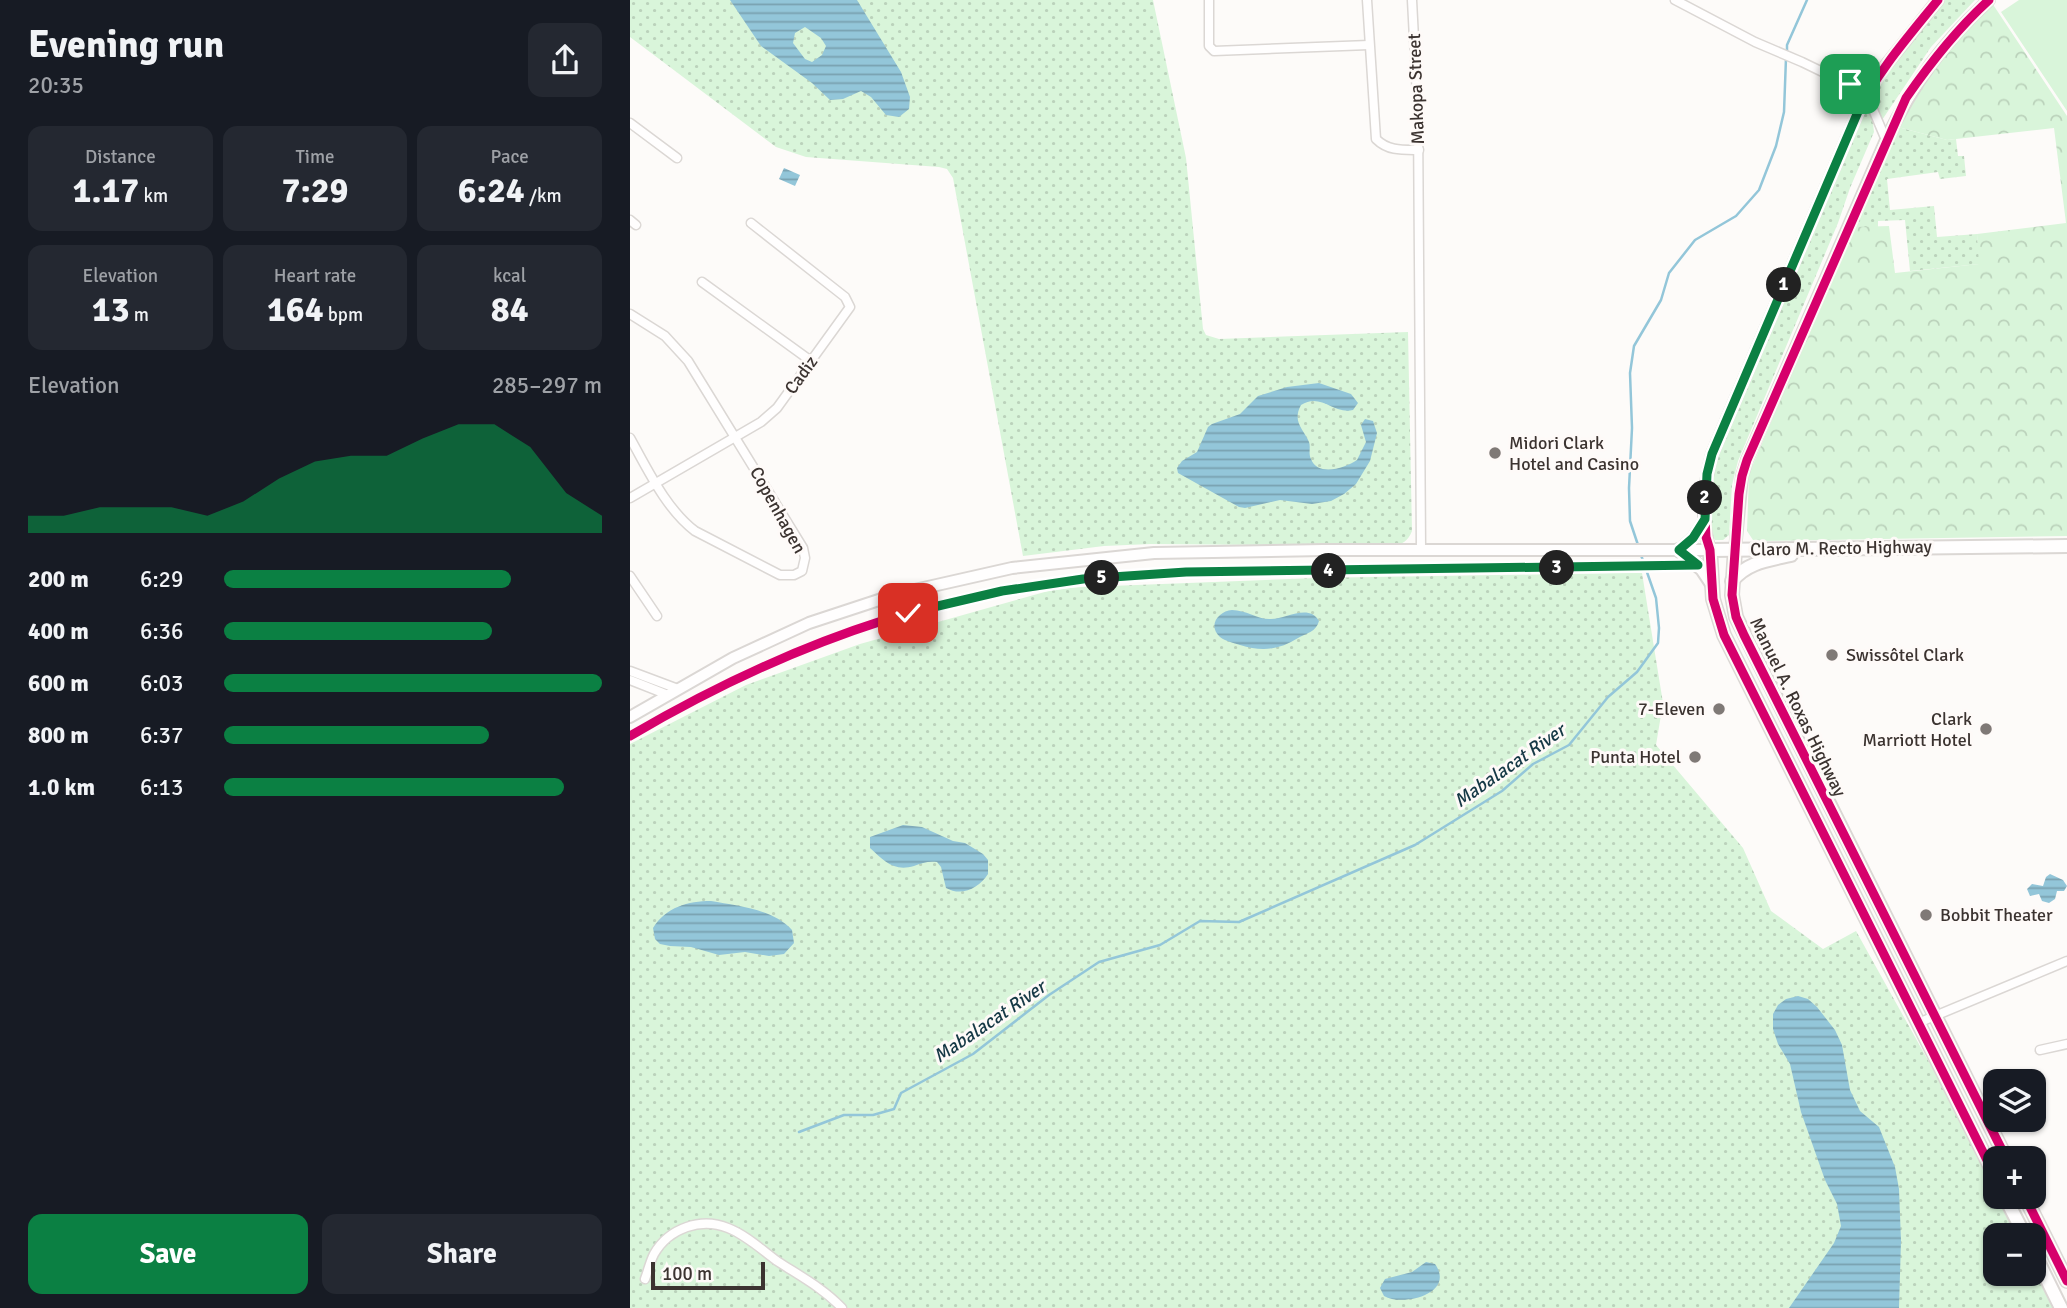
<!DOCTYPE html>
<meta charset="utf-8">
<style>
body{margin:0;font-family:Signika,sans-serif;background:#242831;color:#f1f3f6;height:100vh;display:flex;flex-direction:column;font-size:26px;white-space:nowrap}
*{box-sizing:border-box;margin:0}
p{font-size:23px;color:#9ea1a6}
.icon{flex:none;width:38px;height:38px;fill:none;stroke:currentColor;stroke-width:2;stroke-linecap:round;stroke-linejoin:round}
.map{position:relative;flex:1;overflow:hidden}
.drawer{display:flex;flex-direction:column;background:#171b24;width:630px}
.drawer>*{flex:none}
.buttons{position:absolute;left:1353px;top:1069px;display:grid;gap:14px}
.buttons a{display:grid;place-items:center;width:63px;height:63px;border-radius:14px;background:#171b24;box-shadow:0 2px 5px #0004;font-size:35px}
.scale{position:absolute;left:21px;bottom:18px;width:114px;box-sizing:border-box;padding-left:7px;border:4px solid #3b3330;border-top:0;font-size:19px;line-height:24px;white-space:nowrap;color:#3b3330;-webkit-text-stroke:5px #fefaf8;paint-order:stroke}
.pin{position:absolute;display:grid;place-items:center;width:60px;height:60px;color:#fff;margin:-30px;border-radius:14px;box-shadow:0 4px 10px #0006}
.km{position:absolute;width:35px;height:35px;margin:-18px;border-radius:50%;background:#222;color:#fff;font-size:19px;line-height:35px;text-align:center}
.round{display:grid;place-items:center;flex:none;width:74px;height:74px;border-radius:14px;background:#242831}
.headline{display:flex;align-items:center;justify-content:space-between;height:119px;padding:0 28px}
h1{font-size:38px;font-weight:700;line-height:52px}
.metrics{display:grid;grid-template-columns:repeat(3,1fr);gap:10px;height:119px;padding:7px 28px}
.metrics div{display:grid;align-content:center;border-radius:14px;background:#242831;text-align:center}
.metrics b{font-size:35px;font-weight:700}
.metrics small{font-size:19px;font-weight:400}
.metrics p{font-size:19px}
.chart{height:196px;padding:14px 28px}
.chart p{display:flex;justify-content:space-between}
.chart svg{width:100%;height:126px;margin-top:7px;fill:#0b8043;opacity:.7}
.button{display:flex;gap:14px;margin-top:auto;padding:14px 28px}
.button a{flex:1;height:80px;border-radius:14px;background:#0b8043;color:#fff;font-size:28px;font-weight:700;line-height:80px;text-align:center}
.button a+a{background:#242831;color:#f1f3f6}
ul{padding:0 28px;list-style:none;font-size:23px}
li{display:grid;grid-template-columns:112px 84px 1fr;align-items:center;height:52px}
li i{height:18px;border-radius:9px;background:#0b8043}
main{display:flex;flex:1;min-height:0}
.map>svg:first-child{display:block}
.grass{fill:url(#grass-dots)}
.forest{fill:url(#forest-crowns)}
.park{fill:#d9f5da}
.water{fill:url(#water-rules);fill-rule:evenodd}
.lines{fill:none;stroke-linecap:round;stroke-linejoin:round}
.stream{stroke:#93c6d9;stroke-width:2.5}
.street-casing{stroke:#dbd7d4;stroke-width:11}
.secondary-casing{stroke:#dbd7d4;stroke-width:14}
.primary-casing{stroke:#dbd7d4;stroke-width:16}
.street{stroke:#fffefe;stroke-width:8}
.secondary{stroke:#fffefe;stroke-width:10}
.primary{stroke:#fffefe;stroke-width:12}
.cycleway-casing{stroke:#fefaf8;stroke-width:13}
.cycleway{stroke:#d6006c;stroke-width:9}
.route-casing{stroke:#fff;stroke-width:14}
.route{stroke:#0b8043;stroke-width:9}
.poi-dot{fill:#7f7976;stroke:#fefaf8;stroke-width:2.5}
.labels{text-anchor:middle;stroke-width:6;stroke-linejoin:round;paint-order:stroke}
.street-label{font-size:18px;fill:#3b3330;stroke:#fefaf8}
.poi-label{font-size:18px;fill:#3b3330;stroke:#fefaf8;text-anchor:start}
.water-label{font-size:19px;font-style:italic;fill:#153845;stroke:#fefaf8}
</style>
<main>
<section class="drawer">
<div class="headline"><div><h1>Evening run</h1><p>20:35</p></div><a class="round"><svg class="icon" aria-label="share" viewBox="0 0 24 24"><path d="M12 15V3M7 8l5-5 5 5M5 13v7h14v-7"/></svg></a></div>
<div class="metrics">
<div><p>Distance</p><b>1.17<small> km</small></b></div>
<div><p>Time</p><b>7:29</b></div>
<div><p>Pace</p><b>6:24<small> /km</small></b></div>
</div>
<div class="metrics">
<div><p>Elevation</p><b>13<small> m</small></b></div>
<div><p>Heart rate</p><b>164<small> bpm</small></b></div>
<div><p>kcal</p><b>84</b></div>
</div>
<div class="chart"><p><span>Elevation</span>285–297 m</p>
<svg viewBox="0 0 160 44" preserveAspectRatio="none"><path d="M0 44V38L10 38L20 35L30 35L40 35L50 38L60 33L70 25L80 19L90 17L100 17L110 11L120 6L130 6L140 14L150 30L160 38V44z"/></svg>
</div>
<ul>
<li><b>200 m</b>6:29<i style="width:76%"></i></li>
<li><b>400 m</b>6:36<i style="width:71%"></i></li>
<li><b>600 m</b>6:03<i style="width:100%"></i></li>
<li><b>800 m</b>6:37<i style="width:70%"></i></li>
<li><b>1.0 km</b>6:13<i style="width:90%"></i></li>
</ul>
<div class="button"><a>Save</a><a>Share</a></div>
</section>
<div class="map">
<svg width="1437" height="1308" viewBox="0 0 1437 1308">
<defs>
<pattern id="grass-dots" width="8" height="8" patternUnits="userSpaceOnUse" patternTransform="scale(1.75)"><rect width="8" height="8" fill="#d9f5da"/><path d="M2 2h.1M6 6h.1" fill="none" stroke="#bbd2bb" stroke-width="1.8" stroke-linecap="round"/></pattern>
<pattern id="forest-crowns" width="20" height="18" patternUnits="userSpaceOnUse" patternTransform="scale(1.75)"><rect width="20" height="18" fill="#d9f5da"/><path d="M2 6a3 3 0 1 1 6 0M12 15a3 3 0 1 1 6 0" fill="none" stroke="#bbd2bb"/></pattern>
<pattern id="water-rules" width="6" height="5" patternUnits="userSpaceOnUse" patternTransform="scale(1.75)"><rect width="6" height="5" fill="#93c6d9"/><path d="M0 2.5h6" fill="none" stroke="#79a1b0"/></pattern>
</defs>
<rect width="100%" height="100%" fill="#fdfbf9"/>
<g class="grass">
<path d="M0,0H523L556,158L573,329L576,335L589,339L778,332L782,531C778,541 773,544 763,546L521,544L474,546L393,556L323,178L317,169L309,167L176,157L146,147L0,37Z"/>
<path d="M1312,0H1345L1301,47L1252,120C1249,114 1243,107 1242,100C1240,84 1299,16 1312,0Z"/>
<polygon points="1236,104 1242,116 1244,132 1220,188 1208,223 1108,461 1102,485 1099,535 1093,540 1085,540 1081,535 1079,498 1083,462"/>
<polygon points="1268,127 1317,140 1326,139 1328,156 1334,156 1336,176 1310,179 1308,172 1257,179 1260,210 1304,206 1307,237 1347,234 1350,264 1280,271 1275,220 1248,221 1248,227 1224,227"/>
<polygon points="1012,573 1033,703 1026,745 1113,848 1141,911 1193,949 1226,931 1319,1098 1365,1190 1365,1197 1368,1197 1387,1235 1365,1236 1365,1274 1404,1274 1404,1268 1423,1308 0,1308 0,744 116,685 230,644 429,588 790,574"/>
</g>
<path class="forest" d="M1362,3L1437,116V536L1135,541L1123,540L1117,531L1119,474L1224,227L1259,226L1265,273L1349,264L1347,234L1436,223L1424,128L1317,140L1268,127C1292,77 1322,42 1362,3Z"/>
<polygon class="park" points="1389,0 1437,0 1437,111 1371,12"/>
<g class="water">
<path d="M100,0H227L271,72L280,97L279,109L269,117L256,115L241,97L231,91L213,99L200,100L182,83L131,46ZM175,27L191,38L196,46L192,55L182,62L175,59L163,43L165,33Z"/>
<polygon points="154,168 170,175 165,186 149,179"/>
<path d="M689,383L721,394L728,403L723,410C704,415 691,392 671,405C662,422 673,428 679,442C681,448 678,453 681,459C688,477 715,468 727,460L736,442L731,425L735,419L743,421L747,433L740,461L726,484L714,494L701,501L682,504L650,500L615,508L609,507L548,473L547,468L552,461L567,452L578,427L582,424L610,414L628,396L657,387Z"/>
<path d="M602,610C616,610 629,620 641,619C656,619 679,603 689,621C686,632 677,633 668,638C649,650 632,652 610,645C604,643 595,641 590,637C577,625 589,611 602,610Z"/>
<path d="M273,825L292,827L323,841L335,843L353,854L358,860V874C349,888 332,897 316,888L311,867L307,862C298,861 292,863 284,866C264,872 254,861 240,848V837Z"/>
<polygon points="1420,874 1433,880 1437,886 1434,891 1427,891 1425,899 1419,903 1412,901 1409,894 1400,896 1397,889 1402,884 1413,886 1416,877"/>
<path d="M81,901C108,906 143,909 162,930L164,943L154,954L139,956L115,952L89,955L61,947L40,946L30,944L25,939L23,928C36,907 58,901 81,901Z"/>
<polygon points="1168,996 1178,999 1187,1007 1205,1030 1212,1045 1220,1090 1230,1111 1249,1127 1265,1167 1269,1189 1271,1241 1269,1308 1159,1308 1204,1243 1211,1226 1207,1204 1195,1180 1171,1112 1160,1064 1148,1044 1143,1029 1143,1014 1148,1005 1156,999"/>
<path d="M796,1262L805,1264C826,1294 773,1307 754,1296L750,1288L755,1279L782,1272Z"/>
</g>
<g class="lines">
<g class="stream">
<polyline points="1157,52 1157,45 1177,0"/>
<polyline points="1008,545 1000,521 999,488 1002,428 1000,373 1004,346 1031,300 1039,273 1065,240 1106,216 1129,190 1146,146 1154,112 1156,58"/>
<polyline points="169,1132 214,1115 243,1115 264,1109 271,1093 343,1054 419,995 469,962 530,945 570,921 609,922 785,845 872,791 903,764 939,745 978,697 1007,672 1028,643 1029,628 1026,598 1011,555"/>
</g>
<g class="street-casing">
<g id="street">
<polyline points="579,0 579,46 584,51 739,45"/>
<path d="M737,0L746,139C758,151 772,150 789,150"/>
<polyline points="782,0 788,116 791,550"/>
<polyline points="1045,0 1125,42 1172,62 1236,93 1256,140"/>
<polyline points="0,123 47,158"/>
<polyline points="0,220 6,225"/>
<polyline points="72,282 181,361"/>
<path d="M0,314L35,336L58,361L173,548L175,558L172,571L164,575H150L65,531C36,509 18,470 0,438"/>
<polyline points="0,498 131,422 147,408 220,307 215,297 121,223"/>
<polyline points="0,576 27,616"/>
<polyline points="0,671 48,689"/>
<polyline points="0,680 38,695"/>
<polyline points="1288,1023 1437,961"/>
<polyline points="1410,1050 1437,1044"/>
<path d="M15,1279C18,1271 20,1262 24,1254C39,1228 71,1217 98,1228C116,1235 132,1250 147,1261C170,1276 193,1288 212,1308"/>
</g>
</g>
<g class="secondary-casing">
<g id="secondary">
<polyline points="1049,550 1063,538 1074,521"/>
<path d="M1105,550L1112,476L1117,460L1256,140C1283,84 1313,42 1359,0"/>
<path d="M0,717L103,658L179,623L267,594L382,568L524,553L693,550H1080C1070,520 1074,484 1082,454L1236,93L1252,70L1308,0"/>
</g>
</g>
<g class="primary-casing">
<g id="primary">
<polyline points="1049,550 1072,569 1082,584"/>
<polyline points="1105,550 1102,595 1106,617 1376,1158"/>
<path d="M1102,581C1117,562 1139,560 1161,555"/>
<polyline points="1365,1176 1094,635 1083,599 1080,550 1437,546"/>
<polyline points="1375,1197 1395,1236"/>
<polyline points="1395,1197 1437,1281"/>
<polyline points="1404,1253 1431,1308"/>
</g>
</g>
<use href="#street" class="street"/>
<use href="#secondary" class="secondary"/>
<use href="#primary" class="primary"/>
<g class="cycleway-casing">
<g id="cycleway">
<path d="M1308,0C1278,37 1247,72 1226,115L1082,454L1077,474L1074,500L1076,537L1080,550L1083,599L1094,635L1365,1176"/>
<path d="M1359,0C1326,30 1301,62 1276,98L1117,460L1112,476L1109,494L1102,595L1106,617L1114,635L1376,1158"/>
<path d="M0,736C116,668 240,614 373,591C486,571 600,572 714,571C832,570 950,568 1068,565"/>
<polyline points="1395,1197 1437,1281"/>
</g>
</g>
<use href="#cycleway" class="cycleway"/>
</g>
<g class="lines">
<g class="route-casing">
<polyline id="route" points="278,613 372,591 453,579 556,572 1068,565 1049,550 1063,538 1075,519 1077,474 1082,454 1236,93 1220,84"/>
</g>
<use href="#route" class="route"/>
</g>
<g class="poi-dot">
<circle cx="865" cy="453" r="7"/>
<circle cx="1202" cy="655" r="7"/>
<circle cx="1089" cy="709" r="7"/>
<circle cx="1356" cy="729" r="7"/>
<circle cx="1065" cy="757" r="7"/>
<circle cx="1296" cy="915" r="7"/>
</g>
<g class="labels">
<g class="street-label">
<text transform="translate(786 89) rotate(-92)" y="6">Makopa Street</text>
<text transform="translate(171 375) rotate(-54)" y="6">Cadiz</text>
<text transform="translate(148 510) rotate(61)" y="6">Copenhagen</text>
<text transform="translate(1211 548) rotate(-1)" y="6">Claro M. Recto Highway</text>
<text transform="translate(1168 707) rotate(64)" y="6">Manuel A. Roxas Highway</text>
</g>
<g class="poi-label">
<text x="879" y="449">Midori Clark<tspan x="879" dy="21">Hotel and Casino</tspan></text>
<text x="1216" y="661">Swissôtel Clark</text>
<text x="1075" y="715" text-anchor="end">7-Eleven</text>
<text x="1342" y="725" text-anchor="end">Clark<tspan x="1342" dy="21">Marriott Hotel</tspan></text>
<text x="1051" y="763" text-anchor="end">Punta Hotel</text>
<text x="1310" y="921">Bobbit Theater</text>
</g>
<g class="water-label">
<text transform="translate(879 765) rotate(-35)" y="7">Mabalacat River</text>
<text transform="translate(359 1021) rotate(-34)" y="7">Mabalacat River</text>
</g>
</g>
</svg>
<div class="buttons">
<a><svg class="icon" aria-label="layers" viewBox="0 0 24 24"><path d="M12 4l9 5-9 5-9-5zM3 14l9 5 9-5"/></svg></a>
<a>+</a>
<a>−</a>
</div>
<div class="scale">100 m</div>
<div class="pin" style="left:1220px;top:84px;background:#1e9e55"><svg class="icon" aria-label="arrive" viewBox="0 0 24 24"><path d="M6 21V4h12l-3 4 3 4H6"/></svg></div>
<div class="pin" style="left:278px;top:613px;background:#d93025"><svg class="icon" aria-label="check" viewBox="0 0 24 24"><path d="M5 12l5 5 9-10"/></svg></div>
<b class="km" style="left:1154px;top:285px">1</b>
<b class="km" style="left:1075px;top:498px">2</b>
<b class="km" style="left:927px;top:568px">3</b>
<b class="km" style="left:699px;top:571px">4</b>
<b class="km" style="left:472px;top:578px">5</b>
</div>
</main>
